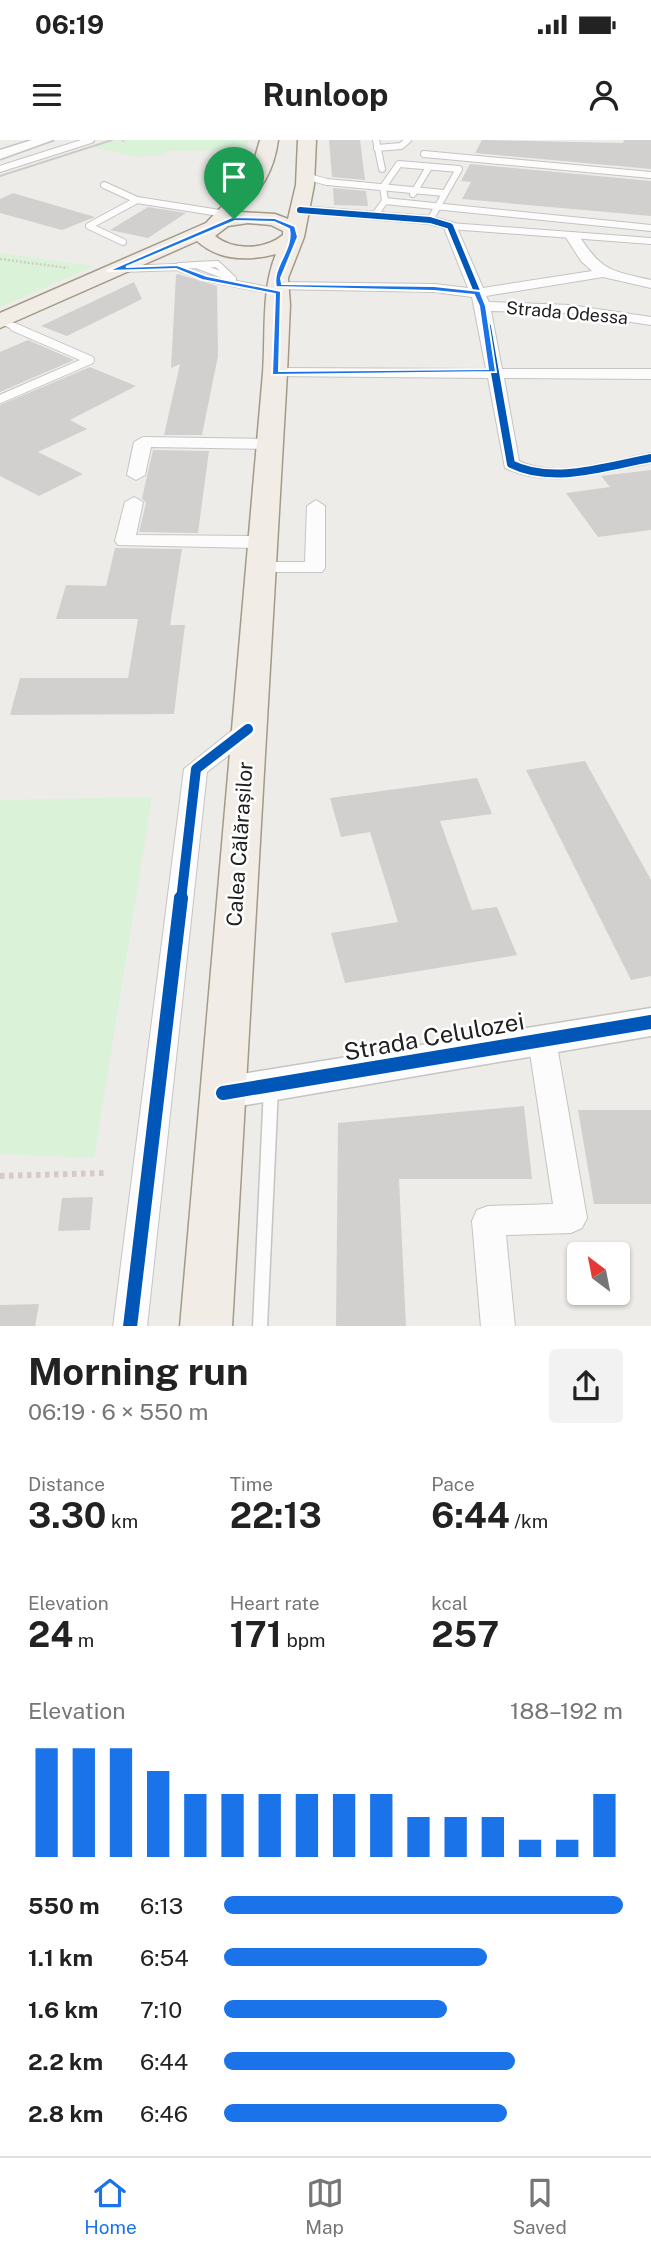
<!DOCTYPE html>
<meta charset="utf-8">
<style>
body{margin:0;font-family:"Public Sans",sans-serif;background:#f2f2f2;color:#222;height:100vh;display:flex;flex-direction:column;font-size:26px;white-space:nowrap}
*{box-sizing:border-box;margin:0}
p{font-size:23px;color:#767676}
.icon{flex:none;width:38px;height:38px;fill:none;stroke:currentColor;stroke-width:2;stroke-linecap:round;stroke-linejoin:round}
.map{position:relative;height:1186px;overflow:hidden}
.drawer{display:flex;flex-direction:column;background:#fff;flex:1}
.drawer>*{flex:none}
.needle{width:46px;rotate:328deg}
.tools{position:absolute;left:567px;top:1102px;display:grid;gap:14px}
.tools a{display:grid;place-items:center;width:63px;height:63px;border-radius:7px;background:#fff;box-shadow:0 2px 5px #0004;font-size:35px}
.pin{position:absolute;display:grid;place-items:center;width:60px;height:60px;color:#fff;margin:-72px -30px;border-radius:50% 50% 50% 0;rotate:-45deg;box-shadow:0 0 7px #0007}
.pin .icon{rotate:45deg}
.round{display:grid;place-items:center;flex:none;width:74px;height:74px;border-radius:7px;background:#f2f2f2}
.overview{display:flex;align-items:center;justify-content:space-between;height:119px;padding:0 28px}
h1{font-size:38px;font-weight:700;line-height:52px}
.figures{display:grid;grid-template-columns:repeat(3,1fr);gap:10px;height:119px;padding:7px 28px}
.figures div{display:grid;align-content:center}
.figures b{font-size:35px;font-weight:700}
.figures small{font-size:19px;font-weight:400}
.figures p{font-size:19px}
.chart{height:196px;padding:14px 28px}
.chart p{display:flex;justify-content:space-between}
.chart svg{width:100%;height:126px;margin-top:7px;stroke:#1a73e8;stroke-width:6}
ul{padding:0 28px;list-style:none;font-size:23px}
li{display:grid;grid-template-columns:112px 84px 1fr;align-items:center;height:52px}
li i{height:18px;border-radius:9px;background:#1a73e8}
.status{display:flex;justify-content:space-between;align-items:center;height:49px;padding:0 35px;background:#fff;direction:ltr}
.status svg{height:19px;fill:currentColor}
header{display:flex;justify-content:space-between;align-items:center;height:91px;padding:0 28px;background:#fff;font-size:32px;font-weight:700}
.menu{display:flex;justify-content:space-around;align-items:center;height:98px;border-top:2px solid #e0e0e0;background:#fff;font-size:19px;color:#767676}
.menu a{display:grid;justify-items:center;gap:4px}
.menu .on{color:#1a73e8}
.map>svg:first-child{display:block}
.park{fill:#d9f2d8}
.building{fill:#d2d0ce}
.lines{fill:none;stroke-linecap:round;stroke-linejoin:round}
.service-far2-casing{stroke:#c5c4c3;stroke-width:8}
.service-far1-casing{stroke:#c5c4c3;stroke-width:10}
.service-casing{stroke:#c5c4c3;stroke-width:17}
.minor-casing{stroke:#c5c4c3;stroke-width:2}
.tertiary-casing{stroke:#c5c4c3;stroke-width:3}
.primary-casing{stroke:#a39a87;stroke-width:3}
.path-far1{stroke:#d6cac8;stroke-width:2.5;stroke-dasharray:2 2;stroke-linecap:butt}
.path{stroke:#d6cac8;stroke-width:6;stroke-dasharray:4.5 4.5;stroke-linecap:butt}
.service-far2{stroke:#fcfcfc;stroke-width:6}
.service-far1{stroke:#fcfcfc;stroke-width:8}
.service{stroke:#fcfcfc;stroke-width:14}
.minor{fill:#fcfcfc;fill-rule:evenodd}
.tertiary{fill:#fcfcfc;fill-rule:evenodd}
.primary{fill:#f1ece6;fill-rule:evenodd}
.tram{stroke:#cbcbca;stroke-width:2}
.cycleway-far3-casing{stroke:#fff;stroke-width:9}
.cycleway-far2-casing{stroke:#fff;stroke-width:11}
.cycleway-far1-casing{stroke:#fff;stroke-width:15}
.cycleway-casing{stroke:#fff;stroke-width:18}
.cycleway-far3{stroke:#0057b8;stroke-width:6}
.cycleway-far2{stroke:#0057b8;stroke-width:8}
.cycleway-far1{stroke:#0057b8;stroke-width:10}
.cycleway{stroke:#0057b8;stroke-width:14}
.route{fill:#1a73e8;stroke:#fff;stroke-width:2;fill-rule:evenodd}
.labels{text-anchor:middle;stroke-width:5;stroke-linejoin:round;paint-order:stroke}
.far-street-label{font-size:18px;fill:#202020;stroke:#fff}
.street-label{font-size:21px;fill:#202020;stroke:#fff}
.near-street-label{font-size:24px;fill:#202020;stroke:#fff}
</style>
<div class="status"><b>06:19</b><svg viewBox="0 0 49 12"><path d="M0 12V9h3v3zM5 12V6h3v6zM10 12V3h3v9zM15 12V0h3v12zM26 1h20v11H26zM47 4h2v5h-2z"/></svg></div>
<header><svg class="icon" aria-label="menu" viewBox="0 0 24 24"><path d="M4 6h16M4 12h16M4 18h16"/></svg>Runloop<svg class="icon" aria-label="person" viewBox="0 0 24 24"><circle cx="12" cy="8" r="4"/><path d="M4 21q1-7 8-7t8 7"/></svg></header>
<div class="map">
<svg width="651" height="1187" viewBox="0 0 651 1187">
<rect width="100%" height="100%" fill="#eeece9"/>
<g class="park">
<polygon points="115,0 248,0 247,13 231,13 231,10 165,11 162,15 138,17 92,7"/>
<polygon points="0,113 94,126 0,167"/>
<polygon points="152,657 94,1018 0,1014 0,660"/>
</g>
<g class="building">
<polygon points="329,0 360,0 365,40 332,37"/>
<polygon points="482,0 623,3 624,0 651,0 651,29 475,13"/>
<polygon points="470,24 651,41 651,76 462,59 471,42 461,41"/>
<polygon points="333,48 366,51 368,66 334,65"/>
<polygon points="13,53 23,56 95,77 62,90 0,73 0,59"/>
<polygon points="148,67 186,73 148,98 110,90"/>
<polygon points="178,134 217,146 218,216 202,295 164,295 180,224 171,228 176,135"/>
<polygon points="134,142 142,159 67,196 41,186"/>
<polygon points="28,200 74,220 0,252 0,212"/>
<polygon points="90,227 136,246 70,280 87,289 38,312 83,334 39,356 0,336 0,265"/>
<polygon points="153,310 209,311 198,393 139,392 146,363 142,358"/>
<polygon points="651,330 651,390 598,397 566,353 610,347 601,336"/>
<polygon points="115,408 182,409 170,485 185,485 174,574 10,575 20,538 128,538 138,479 56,479 66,445 106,446"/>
<polygon points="585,621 651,740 651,836 631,840 526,630"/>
<polygon points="477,638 492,674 440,681 472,770 497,767 517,815 345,843 331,793 398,782 370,692 341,697 330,658"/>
<polygon points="524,966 532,1039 399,1039 406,1187 336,1187 338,983"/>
<polygon points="578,970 651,970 651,1064 594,1064"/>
<polygon points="93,1057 90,1090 58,1091 62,1058"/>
<polygon points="39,1164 35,1187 0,1187 0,1165"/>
</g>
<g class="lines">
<g class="service-far2-casing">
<g id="service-far2">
<polyline points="376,0 382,29"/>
<polyline points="377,8 401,6 408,0"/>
<polyline points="424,14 651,35"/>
<polyline points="0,29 91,0"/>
<polyline points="305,36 327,42 444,53"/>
<polyline points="104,45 137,60"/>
<polyline points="413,54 429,27"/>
<polyline points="385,61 651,88"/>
<polyline points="374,76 385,61 383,47 399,24 459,29 430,80"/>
<polyline points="450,86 651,101"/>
<polyline points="123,102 89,86 137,60 226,74"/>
<polyline points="196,125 217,124 233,139"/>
<polyline points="179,126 196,125 228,137"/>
<polyline points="123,129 177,127 205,138 279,152"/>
<polyline points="1,181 18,188"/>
</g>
</g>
<g class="service-far1-casing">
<polyline id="service-far1" points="0,259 90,220 14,187"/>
</g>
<g class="service-casing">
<polyline id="service" points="260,1187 271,948"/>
</g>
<g class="minor-casing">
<g id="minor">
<path d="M300,66L430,76L455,83L483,148L592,131L581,121L565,96L572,92L577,93C602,131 608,130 651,140V148L603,137L486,156L489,162L570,165L651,177V185L570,173L491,171L502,229H651V239L504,238L519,321C557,340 612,320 651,313V323C604,331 550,350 505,328L488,238L269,236L267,233L275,228L486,229L472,157L434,152L273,149V143L278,142L434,144L468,148L444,88L429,84L296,73L294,70Z"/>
<polygon points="143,297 269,299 278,304 269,309 151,307 145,335 136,340 127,335 134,302"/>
<polygon points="134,357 143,362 136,395 261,396 271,402 261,408 118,405 115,401 125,362"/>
<polygon points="316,360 325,366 325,428 322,432 252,432 249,428 259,422 305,422 307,366"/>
<polygon points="248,582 256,584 259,589 256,594 207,632 147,1187 113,1187 184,629 240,584"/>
<polygon points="542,888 552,892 556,900 587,1078 582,1088 571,1093 506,1095 515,1187 481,1187 472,1081 477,1070 488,1066 553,1064 528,900 532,892"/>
</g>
</g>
<g class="tertiary-casing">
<g id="tertiary">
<polygon points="32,0 53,0 0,19 0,10"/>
<polygon points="651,868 651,896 223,969 210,964 205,953 210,942 223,937"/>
</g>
</g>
<g class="primary-casing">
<path id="primary" d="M260,0H278C274,31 261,51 239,72L275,74L288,79L296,45L298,0H316L314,45L304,97L288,138L290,165L287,233L232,1187H180L263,233C266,194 261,150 276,114C249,121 219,121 197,101L0,188V173L206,83L249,38ZM248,83L271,85L283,91V95C265,110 233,111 215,96L228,86Z"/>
</g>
<g class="path-far1">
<polyline points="122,0 126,1"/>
<polyline points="0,119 68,128"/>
</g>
<polyline class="path" points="0,1036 106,1033"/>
<use href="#service-far2" class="service-far2"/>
<use href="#service-far1" class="service-far1"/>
<use href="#service" class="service"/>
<use href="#minor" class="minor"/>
<use href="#tertiary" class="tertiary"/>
<use href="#primary" class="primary"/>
<polyline class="tram" points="0,36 112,0"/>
<g class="cycleway-far3-casing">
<polyline id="cycleway-far3" points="300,70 430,80 450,86 483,166 487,188"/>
</g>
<g class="cycleway-far2-casing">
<path id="cycleway-far2" d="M487,187L511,324C553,345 607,326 651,318"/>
</g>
<g class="cycleway-far1-casing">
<polyline id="cycleway-far1" points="181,760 196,629 248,589"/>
</g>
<g class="cycleway-casing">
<g id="cycleway">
<polyline points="223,953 651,882"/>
<polyline points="130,1187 181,758"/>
</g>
</g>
<use href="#cycleway-far3" class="cycleway-far3"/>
<use href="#cycleway-far2" class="cycleway-far2"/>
<use href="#cycleway-far1" class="cycleway-far1"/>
<use href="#cycleway" class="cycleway"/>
</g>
<path class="route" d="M232,77L275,78L295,86L298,97L281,138L282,144L434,146L480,151L486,166L496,232L272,235L275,154L202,140L176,129L107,131ZM235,81L274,82L289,89C294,109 271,127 276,147L434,151L474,155L479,166L488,229L279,231L281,151L207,136L177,125L126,127Z"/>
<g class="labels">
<g class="far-street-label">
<text transform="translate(567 173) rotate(5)" y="6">Strada Odessa</text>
</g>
<g class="street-label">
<text transform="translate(240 704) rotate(-86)" y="7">Calea Călărașilor</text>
</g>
<g class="near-street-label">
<text transform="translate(434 897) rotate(-10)" y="8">Strada Celulozei</text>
</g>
</g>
</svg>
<div class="tools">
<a><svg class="needle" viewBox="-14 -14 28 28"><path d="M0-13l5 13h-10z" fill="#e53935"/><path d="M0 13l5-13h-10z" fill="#767676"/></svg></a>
</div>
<div class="pin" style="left:234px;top:79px;background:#1e9e55"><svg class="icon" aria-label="arrive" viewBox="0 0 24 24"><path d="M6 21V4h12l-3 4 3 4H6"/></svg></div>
</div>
<section class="drawer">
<div class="overview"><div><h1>Morning run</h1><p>06:19 · 6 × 550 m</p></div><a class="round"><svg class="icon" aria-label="share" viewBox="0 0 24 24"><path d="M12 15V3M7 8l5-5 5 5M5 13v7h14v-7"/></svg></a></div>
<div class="figures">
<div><p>Distance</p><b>3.30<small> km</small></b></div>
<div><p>Time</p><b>22:13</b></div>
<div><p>Pace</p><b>6:44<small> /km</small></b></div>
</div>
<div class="figures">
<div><p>Elevation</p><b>24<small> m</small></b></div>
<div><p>Heart rate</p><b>171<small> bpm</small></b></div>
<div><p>kcal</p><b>257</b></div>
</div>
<div class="chart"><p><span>Elevation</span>188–192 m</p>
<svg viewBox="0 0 160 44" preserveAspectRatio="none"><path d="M5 44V6M15 44V6M25 44V6M35 44V14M45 44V22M55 44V22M65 44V22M75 44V22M85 44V22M95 44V22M105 44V30M115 44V30M125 44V30M135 44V38M145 44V38M155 44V22"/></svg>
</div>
<ul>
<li><b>550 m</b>6:13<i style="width:100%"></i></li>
<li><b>1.1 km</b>6:54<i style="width:66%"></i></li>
<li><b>1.6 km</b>7:10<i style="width:56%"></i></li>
<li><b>2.2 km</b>6:44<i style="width:73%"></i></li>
<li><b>2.8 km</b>6:46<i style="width:71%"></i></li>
</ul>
</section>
<nav class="menu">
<a class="on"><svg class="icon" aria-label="home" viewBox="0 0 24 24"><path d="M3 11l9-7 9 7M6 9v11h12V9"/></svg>Home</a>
<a><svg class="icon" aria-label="map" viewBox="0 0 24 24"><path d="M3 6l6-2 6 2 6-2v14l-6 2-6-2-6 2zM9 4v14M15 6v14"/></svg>Map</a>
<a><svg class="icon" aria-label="saved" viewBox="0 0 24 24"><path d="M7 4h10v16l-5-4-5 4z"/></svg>Saved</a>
</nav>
